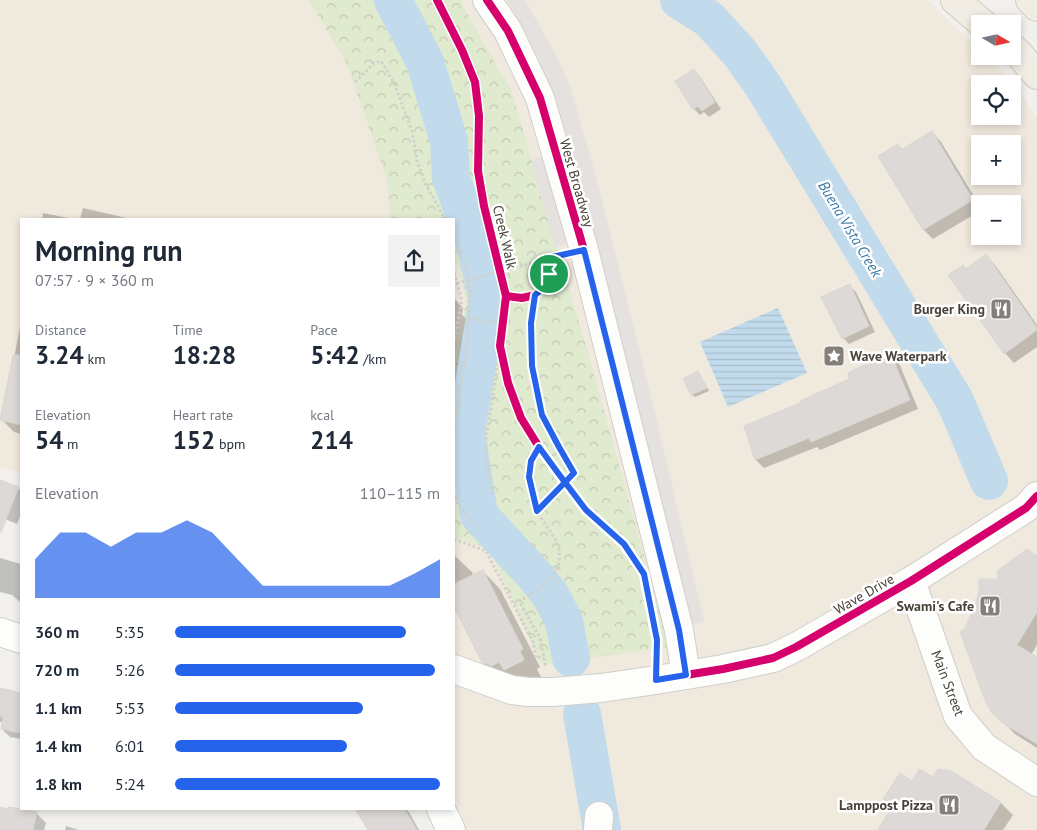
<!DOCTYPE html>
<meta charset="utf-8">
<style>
body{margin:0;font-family:"PT Sans",sans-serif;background:#f2f2f3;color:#1f2937;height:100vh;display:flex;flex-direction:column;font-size:19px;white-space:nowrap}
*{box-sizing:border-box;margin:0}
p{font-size:16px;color:#747a83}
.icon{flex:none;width:28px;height:28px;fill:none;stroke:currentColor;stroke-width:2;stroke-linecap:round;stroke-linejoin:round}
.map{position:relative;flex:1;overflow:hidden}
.panel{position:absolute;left:20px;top:218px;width:435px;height:592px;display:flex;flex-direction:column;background:#fff;border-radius:0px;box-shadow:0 2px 8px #0003}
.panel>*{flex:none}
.needle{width:32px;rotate:99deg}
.fabs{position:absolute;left:971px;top:15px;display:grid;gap:10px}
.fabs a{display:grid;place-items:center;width:50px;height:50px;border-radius:0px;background:#fff;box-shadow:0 2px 8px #0003;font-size:25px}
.pin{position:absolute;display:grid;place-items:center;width:42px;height:42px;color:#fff;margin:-21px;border:2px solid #fff;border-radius:50%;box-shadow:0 1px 5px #0007}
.round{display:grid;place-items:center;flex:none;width:52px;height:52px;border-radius:0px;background:#f2f2f3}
.overview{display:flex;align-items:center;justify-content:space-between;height:85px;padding:0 15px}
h1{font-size:28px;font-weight:700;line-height:38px}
.stats{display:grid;grid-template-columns:repeat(3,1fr);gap:8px;height:85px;padding:5px 15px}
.stats div{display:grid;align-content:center}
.stats b{font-size:25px;font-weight:700}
.stats small{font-size:14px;font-weight:400}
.stats p{font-size:14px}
.chart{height:140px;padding:10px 15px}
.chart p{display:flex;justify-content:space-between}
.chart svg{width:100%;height:90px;margin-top:5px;fill:#2563eb;opacity:.7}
ul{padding:0 15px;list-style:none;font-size:16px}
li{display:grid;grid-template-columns:80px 60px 1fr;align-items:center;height:38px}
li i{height:12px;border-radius:6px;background:#2563eb}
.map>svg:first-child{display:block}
.commercial{fill:#f0e9de;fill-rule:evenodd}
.park{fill:url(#park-crowns)}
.parking{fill:#e4e1de}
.water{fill:url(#water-rules)}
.shadow{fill:#0003}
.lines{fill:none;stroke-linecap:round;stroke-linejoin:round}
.river{stroke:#c1dbec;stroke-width:38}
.building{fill:#dcd9d6;stroke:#dad7d3}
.minor-casing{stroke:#d0cecb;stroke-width:30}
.major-casing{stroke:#d3ccbc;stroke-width:30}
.path{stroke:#d2d0cb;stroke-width:3;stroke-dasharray:2.5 2.5;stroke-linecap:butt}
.minor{stroke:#fdfdfc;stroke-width:28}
.major{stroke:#f1ede5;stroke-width:28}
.path-bridge{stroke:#d2d0cb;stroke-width:3;stroke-dasharray:2.5 2.5;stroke-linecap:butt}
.cycleway-casing{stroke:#fff;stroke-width:11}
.cycleway{stroke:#d6006c;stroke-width:8}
.route-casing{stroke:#fff;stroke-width:10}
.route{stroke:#2563eb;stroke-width:6}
.labels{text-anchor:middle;stroke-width:5;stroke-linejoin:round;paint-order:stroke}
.street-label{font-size:14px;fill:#484239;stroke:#fff}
.poi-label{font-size:14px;font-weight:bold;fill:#484239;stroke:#fff;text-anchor:end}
.water-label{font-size:15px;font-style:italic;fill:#3678a6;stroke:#fff}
</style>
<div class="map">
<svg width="1037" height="830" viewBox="0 0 1037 830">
<defs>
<pattern id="park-crowns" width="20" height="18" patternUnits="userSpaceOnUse" patternTransform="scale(1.25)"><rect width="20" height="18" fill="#e0eacf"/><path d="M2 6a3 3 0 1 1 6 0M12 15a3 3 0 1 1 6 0" fill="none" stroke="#c2cab2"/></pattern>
<pattern id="water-rules" width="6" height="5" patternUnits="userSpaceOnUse" patternTransform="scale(1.25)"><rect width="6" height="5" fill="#c1dbec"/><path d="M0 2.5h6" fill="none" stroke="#a7bdcb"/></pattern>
</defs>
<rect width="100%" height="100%" fill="#f2f0ed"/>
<path class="commercial" d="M0,0H927L980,50V56H986L1013,81L1037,118V830H467L454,795V219H21V473L0,468ZM980,84H1012V116H980ZM980,144H1012V176H980ZM980,204H1012V236H980Z"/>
<polygon class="park" points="309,0 460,0 469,17 512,92 592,367 669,647 542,665 489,549 454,536 454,377 466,303 458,264 454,263 454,219 390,219 387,179 345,60"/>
<g class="parking">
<polygon points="507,0 525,0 557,57 570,86 597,180 655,413 704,621 685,626 641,423 587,208 565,131 540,62 519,20"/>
<polygon points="546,155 573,242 555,247 532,163 534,158"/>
</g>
<polygon class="water" points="778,308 807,373 728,407 700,342"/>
<g class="shadow">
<polygon points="694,71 700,77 721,109 709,117 704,112 700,115 694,109"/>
<polygon points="932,132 941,142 980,206 980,211 933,239 924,230 880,157 898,146 903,150"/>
<polygon points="83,208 131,219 80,219"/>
<polygon points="43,213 74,219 42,219"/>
<polygon points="986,256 995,265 1037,325 1037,347 1014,363 1005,353 966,270"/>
<polygon points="849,285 856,292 875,332 849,344 843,338"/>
<polygon points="454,298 463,308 462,315 470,322 454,396"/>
<polygon points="21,322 21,434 14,432 2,420"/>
<polygon points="890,354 899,363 918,409 820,450 817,447 764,468 756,460 802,404 850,380"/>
<polygon points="698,372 700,375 709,391 695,397 692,395 684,380"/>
<polygon points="0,481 18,488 21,491 21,514 17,524 0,517"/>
<polygon points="454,555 473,573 471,577 483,571 500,589 540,667 537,669 541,677 522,687 501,680 483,662 458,612 454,611"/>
<polygon points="1037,557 1037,645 1031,655 1037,659 1037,748 1015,734 1002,721 966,628 999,580"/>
<polygon points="0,558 21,564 21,603 12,595 0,592"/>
<polygon points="0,689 21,693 21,739 10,737 2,729 3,722 0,722"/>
<polygon points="933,779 1001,803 1013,815 1003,830 879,830 893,807 885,799 913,782"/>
<polygon points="0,809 36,813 46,823 44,830 0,830"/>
<polygon points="357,809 405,809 409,812 419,830 369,830"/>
<polygon points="66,826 79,830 65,830"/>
</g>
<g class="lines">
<g class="river">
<polyline points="393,0 425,62 449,141 451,178 473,236 488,299 466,432 479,515 537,578 551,596 564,621 571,658"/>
<polyline points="679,0 709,19 740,53 762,84 955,401 989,481"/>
<polyline points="582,714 602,830"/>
</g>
</g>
<g class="building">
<polygon points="694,69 715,102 702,111 698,106 693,110 675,81"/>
<polygon points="932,131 973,200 923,230 878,156 898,144 901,150"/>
<polygon points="986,254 1037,328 1037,330 1004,354 948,275 963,265 966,269"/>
<polygon points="850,284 869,326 842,339 821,297"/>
<polygon points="890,352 910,400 811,442 809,438 755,460 744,426 800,403 800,401 849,379 848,373"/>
<polygon points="13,355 21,355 21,425 0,420"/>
<polygon points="698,371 707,388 691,395 683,379"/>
<polygon points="0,480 19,487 1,532 0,532"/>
<polygon points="1027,549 1037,556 1037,612 1017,645 1037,657 1037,744 1001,722 991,712 985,700 960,632 965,628 976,603 979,591 979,579 998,579 997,571"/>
<polygon points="483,570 523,649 520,651 524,660 504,670 499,662 492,666 482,662 454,607 454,584"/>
<polygon points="0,688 21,693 21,733 1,729 3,717 0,716"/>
<polygon points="919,769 933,777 938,769 951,771 1001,802 984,830 878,830 893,805 883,799 900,773 912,781"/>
<polygon points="0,807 8,809 9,807 37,812 33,830 0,830"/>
<polygon points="355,809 404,809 417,830 368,830"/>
</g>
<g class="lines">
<g class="minor-casing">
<g id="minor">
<polyline points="487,0 508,31 540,98 584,250 679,630 686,675"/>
<polyline points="911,581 958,716 984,747 1037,782"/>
<polyline points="0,632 21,639"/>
<polyline points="454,669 512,690 529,692 553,692 601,688 656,680 723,669 773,658 796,647 911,581 1026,508 1037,496"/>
<polyline points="441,809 451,830"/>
<polyline points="598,830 599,816"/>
</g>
</g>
<g class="major-casing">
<g id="major">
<polyline points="955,0 983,24"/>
<polyline points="1030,0 1037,7"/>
<polyline points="1012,48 1019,54 1037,75"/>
</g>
</g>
<g class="path">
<polyline points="355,82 374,63 381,61 394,83 412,131 417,161 426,185 445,219"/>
<polyline points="454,238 464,260 470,288 468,318 468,334 454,436"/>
<polyline points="510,269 560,255"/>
<polyline points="454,273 462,301 454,341"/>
<polyline points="535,295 531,323 532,366 542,415 559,447 574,473 537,511"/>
<polyline points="468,318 503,324"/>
<path d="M539,447C536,451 533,456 531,460C527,471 533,503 538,513C543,522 550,530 555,539C570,571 544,588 519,601L540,638L546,667"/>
<polyline points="454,492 458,504 477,526"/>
<polyline points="493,494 486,462 486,437 492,403 500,346"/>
<polyline points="454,539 486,551 533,642 536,658 544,656"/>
</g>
<use href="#minor" class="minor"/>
<use href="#major" class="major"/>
<polyline class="path-bridge" points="457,283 510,269"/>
<g class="cycleway-casing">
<g id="cycleway">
<polyline points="437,0 462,50 475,82 479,116 478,171 484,206 506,296 500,346 508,383 521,418 539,447 558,473 586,510 624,544 644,574 657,640 656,680"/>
<polyline points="487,0 508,31 540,98 584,250 679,630 686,675 723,669 773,658 796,647 911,581 1026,508 1037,496"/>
<polyline points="506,296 522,298 535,295 545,287 549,274 548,258"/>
</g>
</g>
<use href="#cycleway" class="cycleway"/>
</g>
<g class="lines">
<g class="route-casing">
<polyline id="route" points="549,274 545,287 535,295 531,323 532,366 542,415 559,447 574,473 537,511 529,477 531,461 539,447 558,473 586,510 624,544 644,574 657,640 656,680 686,675 679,630 584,250 548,258 549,274"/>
</g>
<use href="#route" class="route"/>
</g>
<defs>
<g id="restaurant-square" transform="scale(1.125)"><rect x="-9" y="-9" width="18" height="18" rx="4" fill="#847f78" stroke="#fff"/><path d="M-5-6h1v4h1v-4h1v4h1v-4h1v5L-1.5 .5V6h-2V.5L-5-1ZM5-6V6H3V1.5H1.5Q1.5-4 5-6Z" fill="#fff"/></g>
<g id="sight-square" transform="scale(1.125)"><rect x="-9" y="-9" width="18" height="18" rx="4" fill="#847f78" stroke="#fff"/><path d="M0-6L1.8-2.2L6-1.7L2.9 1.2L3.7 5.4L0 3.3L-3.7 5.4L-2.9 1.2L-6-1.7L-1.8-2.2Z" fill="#fff"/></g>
</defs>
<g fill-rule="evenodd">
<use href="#restaurant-square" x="1001" y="309"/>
<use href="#sight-square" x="834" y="356"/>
<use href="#restaurant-square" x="990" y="606"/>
<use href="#restaurant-square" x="949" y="805"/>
</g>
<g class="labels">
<g class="street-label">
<text transform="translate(577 183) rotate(74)" y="5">West Broadway</text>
<text transform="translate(505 237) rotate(77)" y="5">Creek Walk</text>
<text transform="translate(864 594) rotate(-30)" y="5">Wave Drive</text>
<text transform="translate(948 683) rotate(69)" y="5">Main Street</text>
</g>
<g class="poi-label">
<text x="985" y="314">Burger King</text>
<text x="850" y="361" text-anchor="start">Wave Waterpark</text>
<text x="974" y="611">Swami's Cafe</text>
<text x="933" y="810">Lamppost Pizza</text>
</g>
<g class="water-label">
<text transform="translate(850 229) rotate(59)" y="5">Buena Vista Creek</text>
</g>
</g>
</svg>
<div class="fabs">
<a><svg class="needle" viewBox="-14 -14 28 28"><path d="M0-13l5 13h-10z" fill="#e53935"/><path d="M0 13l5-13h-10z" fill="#747a83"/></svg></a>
<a><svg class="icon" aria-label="locate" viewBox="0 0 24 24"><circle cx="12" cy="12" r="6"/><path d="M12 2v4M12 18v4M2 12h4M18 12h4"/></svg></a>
<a>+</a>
<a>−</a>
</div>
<div class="pin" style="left:549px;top:274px;background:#1e9e55"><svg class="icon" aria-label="arrive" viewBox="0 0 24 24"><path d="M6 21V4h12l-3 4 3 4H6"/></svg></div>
<section class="panel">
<div class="overview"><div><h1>Morning run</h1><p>07:57 · 9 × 360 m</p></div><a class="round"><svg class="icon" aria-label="share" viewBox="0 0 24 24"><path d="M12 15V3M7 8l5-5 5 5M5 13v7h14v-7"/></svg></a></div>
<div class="stats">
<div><p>Distance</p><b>3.24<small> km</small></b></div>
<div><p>Time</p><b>18:28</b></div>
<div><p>Pace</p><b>5:42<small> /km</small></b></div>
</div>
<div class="stats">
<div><p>Elevation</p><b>54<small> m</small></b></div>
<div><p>Heart rate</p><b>152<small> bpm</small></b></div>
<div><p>kcal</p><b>214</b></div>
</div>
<div class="chart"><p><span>Elevation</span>110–115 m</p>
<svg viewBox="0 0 160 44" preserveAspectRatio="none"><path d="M0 44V25L10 12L20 12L30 19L40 12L50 12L60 6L70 12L80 25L90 38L100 38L110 38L120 38L130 38L140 38L150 32L160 25V44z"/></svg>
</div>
<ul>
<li><b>360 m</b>5:35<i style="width:87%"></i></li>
<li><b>720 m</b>5:26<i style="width:98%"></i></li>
<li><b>1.1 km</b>5:53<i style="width:71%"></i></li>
<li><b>1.4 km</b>6:01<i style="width:65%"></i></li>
<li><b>1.8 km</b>5:24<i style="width:100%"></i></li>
</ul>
</section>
</div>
